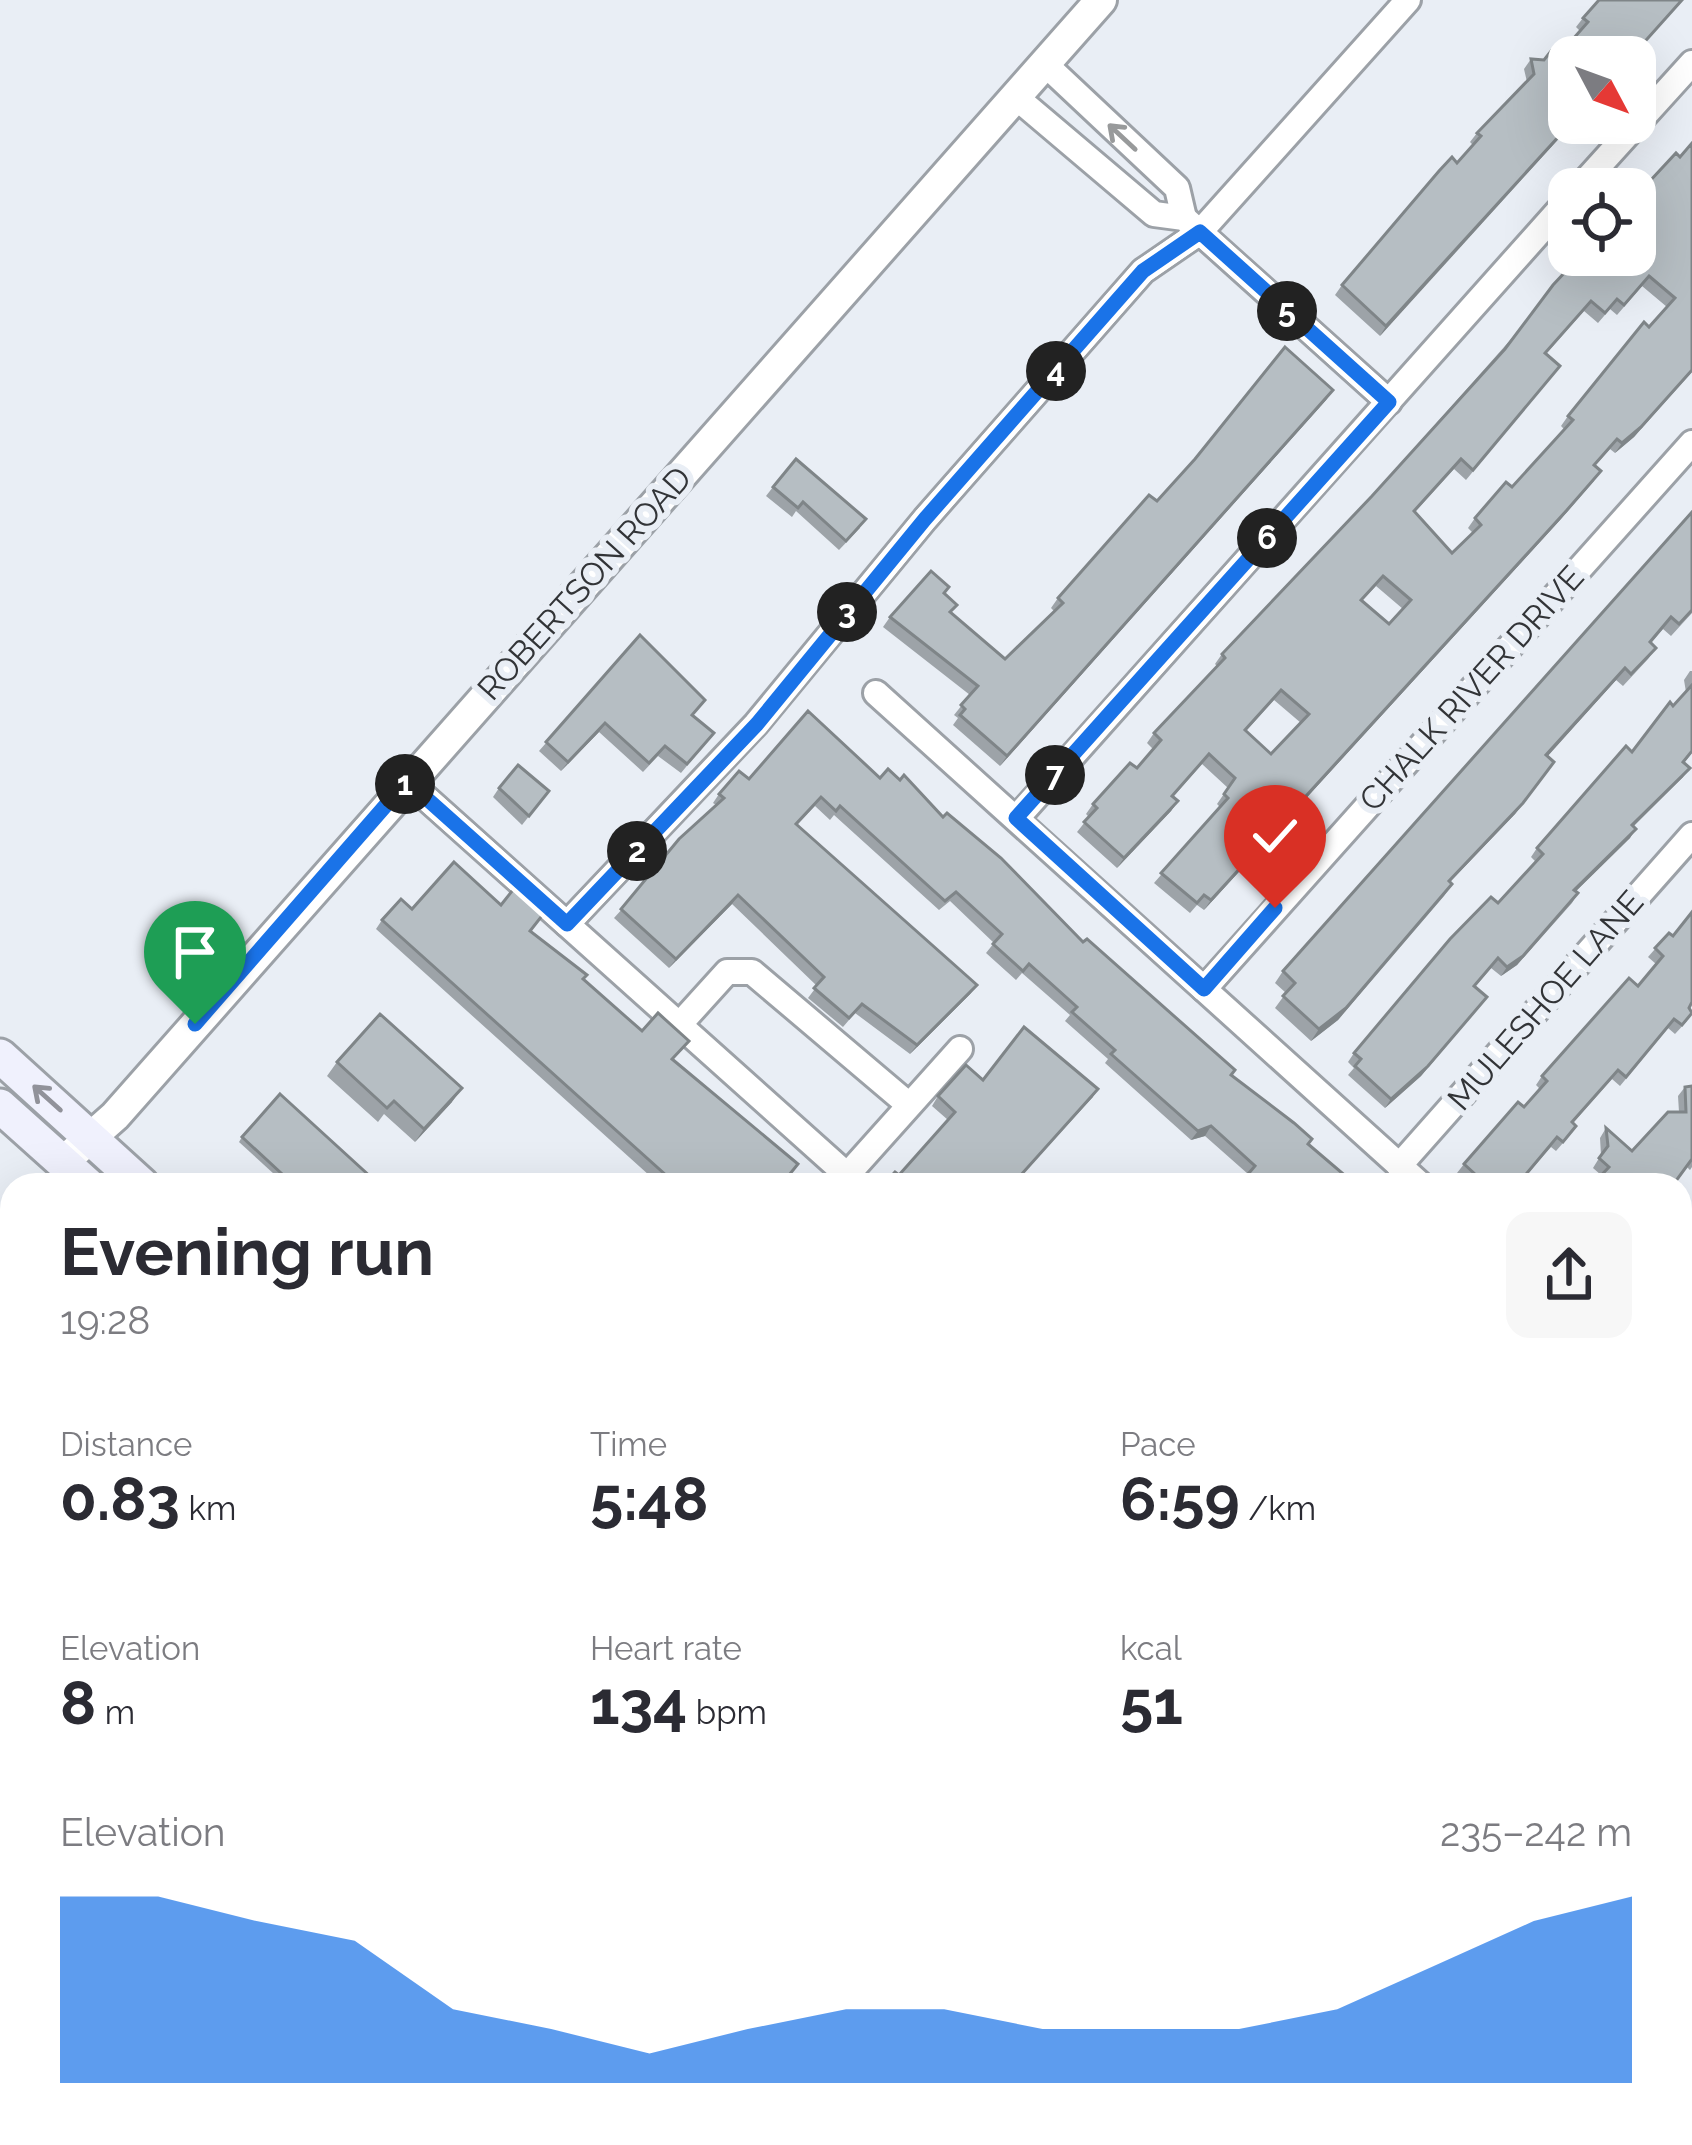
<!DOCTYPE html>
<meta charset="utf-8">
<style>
body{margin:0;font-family:Raleway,sans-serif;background:#f7f7f7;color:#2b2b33;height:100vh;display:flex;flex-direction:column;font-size:45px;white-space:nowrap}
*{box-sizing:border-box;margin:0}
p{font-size:39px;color:#7c7c81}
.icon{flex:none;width:66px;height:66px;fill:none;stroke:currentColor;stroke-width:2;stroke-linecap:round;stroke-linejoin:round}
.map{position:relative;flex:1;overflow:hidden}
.drawer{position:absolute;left:0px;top:1173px;width:1692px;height:972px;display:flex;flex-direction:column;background:#fff;border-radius:36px 36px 0 0;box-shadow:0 12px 48px #0002}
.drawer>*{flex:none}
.needle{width:78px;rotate:131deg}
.buttons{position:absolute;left:1548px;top:36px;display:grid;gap:24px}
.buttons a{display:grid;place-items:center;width:108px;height:108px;border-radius:24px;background:#fff;box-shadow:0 12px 48px #0002;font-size:60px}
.pin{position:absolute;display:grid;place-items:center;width:102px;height:102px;color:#fff;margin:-123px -51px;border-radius:50% 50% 50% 0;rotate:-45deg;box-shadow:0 0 12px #0007}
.pin .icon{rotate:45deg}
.km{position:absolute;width:60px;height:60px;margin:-30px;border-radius:50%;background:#222;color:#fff;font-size:33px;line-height:60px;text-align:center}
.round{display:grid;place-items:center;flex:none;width:126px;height:126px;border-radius:24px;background:#f7f7f7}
.head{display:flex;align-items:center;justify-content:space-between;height:204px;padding:0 60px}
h1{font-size:66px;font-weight:700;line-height:90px}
.figures{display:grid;grid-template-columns:repeat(3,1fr);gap:18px;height:204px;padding:12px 60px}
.figures div{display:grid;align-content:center}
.figures b{font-size:60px;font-weight:700}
.figures small{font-size:33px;font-weight:400}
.figures p{font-size:33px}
.chart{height:336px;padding:24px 60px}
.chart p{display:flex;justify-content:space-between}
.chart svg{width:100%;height:216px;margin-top:12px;fill:#1a73e8;opacity:.7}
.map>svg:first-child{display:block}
.green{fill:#cdb3f5}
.water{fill:#3acced}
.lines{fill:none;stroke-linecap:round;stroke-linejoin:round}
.minor-casing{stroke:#9ca1a7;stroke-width:30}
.tertiary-casing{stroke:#9ca1a7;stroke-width:36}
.secondary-casing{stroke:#9ca1a7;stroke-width:39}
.minor{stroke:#fff;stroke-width:24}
.tertiary{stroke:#fff;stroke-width:30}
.secondary{stroke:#f0f1fd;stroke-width:33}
.wall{fill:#9da3a8;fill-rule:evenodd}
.shaded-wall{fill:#7f8588}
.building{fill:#b6bec3;stroke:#7f8588;stroke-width:3;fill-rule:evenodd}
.oneway{stroke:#989a9b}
.oneway2{stroke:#91929a}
.route-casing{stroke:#fff;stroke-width:24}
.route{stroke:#1a73e8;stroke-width:15}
.labels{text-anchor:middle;stroke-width:12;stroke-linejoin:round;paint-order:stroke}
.street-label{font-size:33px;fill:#323437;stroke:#e9eef5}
</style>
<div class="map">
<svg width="1692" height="2145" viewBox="0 0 1692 2145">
<rect width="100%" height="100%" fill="#e9eef5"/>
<g class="green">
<polygon points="12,1244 12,1473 0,1462 0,1258"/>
<polygon points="0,1831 12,1842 12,2133 279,2133 269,2145 0,2145"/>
<polygon points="446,2133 620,2133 618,2145 460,2145"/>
<polygon points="728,2133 1123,2133 1137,2145 741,2145"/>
</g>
<polygon class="water" points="0,1911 12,1914 12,2133 210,2133 200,2145 24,2145 0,2123"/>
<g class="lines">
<g class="minor-casing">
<g id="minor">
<polyline points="1045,64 1177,188 1184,218"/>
<polyline points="1017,98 1154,214 1184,218 1389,402"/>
<polyline points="1578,189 1692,63"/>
<polyline points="876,693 1421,1185"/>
<polyline points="407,781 847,1175"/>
<polyline points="1017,818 1569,199"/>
<polyline points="567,924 756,724 925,519 1143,271 1200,232 1408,0"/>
<polyline points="1204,989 1692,443"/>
<polyline points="679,1025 727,972 752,972 909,1105"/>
<polyline points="1399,1166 1692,835"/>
<polyline points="840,1183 960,1049"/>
<polyline points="1680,1255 1692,1241"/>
<polyline points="1680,1415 1692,1426"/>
<polyline points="1680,1765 1692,1776"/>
<polyline points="1680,2065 1692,2076"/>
<polyline points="286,2145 297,2133"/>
</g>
</g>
<g class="tertiary-casing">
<polyline id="tertiary" points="63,1162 115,1116 1101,0"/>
</g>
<g class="secondary-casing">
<g id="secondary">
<polyline points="0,1056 142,1185"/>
<polyline points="0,1106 88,1185"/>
<polyline points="1143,2133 1157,2145"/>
<polyline points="1197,2133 1211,2145"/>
</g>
</g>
<use href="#minor" class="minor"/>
<use href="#tertiary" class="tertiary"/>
<use href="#secondary" class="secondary"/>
</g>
<g class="wall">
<polygon points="1599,0 1569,123 1380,336 1335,295 1342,285 1473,145 1470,142 1477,133 1527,82 1524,69 1531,59 1544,60 1558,56 1580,31 1576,27 1583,18"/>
<path d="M1676,153L1692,372L1634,437L1615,453L1610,449L1595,466L1594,481L1560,520L1204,910L1197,905L1190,913L1154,883L1220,807L1217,804L1228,788L1202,764L1173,797L1178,801L1171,811L1117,868L1077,832L1089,817L1086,814L1093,804L1137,768L1153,749L1147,743L1154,733L1217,666L1215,664L1222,654L1372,496ZM1642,286L1667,307L1568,416L1561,426L1564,429L1512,487L1475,518L1468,528L1473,533L1452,553L1415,512L1454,469L1466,480L1560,366L1546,354L1584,311L1598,323L1610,309L1617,315ZM1376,586L1403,609L1389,624L1362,601ZM1274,700L1301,723L1271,754L1246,731Z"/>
<polygon points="1326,400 1000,766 953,725 958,718 954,715 970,695 883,627 890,617 944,594 951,613 1005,659 1054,611 1051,608 1058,598 1157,501"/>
<polygon points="773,487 860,528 839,550 796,511 792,517 766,496"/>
<polygon points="1692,512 1692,613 1671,636 1663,629 1651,643 1656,648 1648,659 1623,686 1616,680 1547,756 1546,774 1515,814 1450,882 1452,884 1444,896 1338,1020 1311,1041 1275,1008 1286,993 1275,983 1283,971"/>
<polygon points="640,635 693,715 714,733 681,773 658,756 643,772 599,732 561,771 539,751"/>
<polygon points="1690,671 1692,671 1692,753 1684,763 1683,777 1633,827 1630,838 1576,891 1578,893 1572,903 1517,965 1501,976 1491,968 1475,987 1480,1006 1421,1076 1385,1108 1348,1075 1354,1068 1348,1062 1354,1053 1536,862 1531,857 1537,848 1632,752 1686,692 1684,680"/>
<polygon points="880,778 943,817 1308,1144 1349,1179 1364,1185 1246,1185 1242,1182 1248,1174 1205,1136 1191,1140 1105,1063 1108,1059 1065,1021 1070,1015 1022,973 1016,980 986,953 994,943 950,901 939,910 834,815 830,820 815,806 797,825 977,985 970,994 910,1054 855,1013 843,1027 808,998 817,986 732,904 669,968 614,918 716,805 713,803 719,794 749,779"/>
<polygon points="499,788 549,791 522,825 493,797"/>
<polygon points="501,905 642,1031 689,1041 673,1060 798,1164 782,1185 660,1185 376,929 382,920 412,909"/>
<polygon points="1669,933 1689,1008 1687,1021 1675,1034 1668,1028 1620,1086 1612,1079 1573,1123 1570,1135 1556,1151 1551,1147 1518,1185 1471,1185 1457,1173 1464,1164 1524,1107 1540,1089 1536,1085 1542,1076 1638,986 1656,964 1648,957"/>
<polygon points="337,1062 452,1102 415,1142 384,1114 378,1122 327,1076"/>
<polygon points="983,1080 1098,1089 1092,1098 899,1175 948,1120 932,1106 938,1096"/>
<polygon points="1692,1086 1692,1167 1690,1170 1687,1167 1601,1175 1593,1168 1601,1155 1600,1138 1606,1128 1632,1151 1679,1112 1678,1096 1685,1087"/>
<polygon points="242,1137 368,1185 286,1185 239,1142"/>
<polygon points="1692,1307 1692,1373 1680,1363 1680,1321"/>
<polygon points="1680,1469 1692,1480 1692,1575 1680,1564"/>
<polygon points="1680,1629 1692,1640 1692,1699 1680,1712"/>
<polygon points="1692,1844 1692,1897 1680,1886 1680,1857"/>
<polygon points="1680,1928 1692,1936 1692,2019 1680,2008"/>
<polygon points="627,2133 725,2133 737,2145 636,2145 626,2135"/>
<polygon points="1408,2133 1494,2133 1484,2145 1408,2145 1403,2141"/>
<polygon points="1596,2133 1672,2133 1661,2145 1610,2145"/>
</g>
<g class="shaded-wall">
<polygon points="1571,123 1573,123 1380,336 1386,326"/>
<polygon points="1692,370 1634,437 1615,453 1622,443"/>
<polygon points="1333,390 1326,400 1000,766 1007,756"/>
<polygon points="1601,471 1560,520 1204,910 1211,900"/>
<polygon points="1625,668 1616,680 1538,767 1546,755"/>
<polygon points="605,723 599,732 561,771 568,762"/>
<polygon points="1554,762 1515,814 1440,892 1449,881"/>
<polygon points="1690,768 1683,777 1625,834 1632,825"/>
<polygon points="1178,801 1171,811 1117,868 1124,858"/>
<polygon points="1636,829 1630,838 1568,899 1574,890"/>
<polygon points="1452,884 1338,1020 1311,1041 1319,1029"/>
<polygon points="1578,893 1517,965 1501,976 1507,967"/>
<polygon points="738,895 732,904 669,968 676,959"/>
<polygon points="977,985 970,994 910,1054 917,1045"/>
<polygon points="1487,997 1421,1076 1385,1108 1391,1099"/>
<polygon points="462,1088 452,1102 415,1142 424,1129"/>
<polygon points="1098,1089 1092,1098 1012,1185"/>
<polygon points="1211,1126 1205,1136 1191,1140 1198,1131"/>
</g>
<g class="building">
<polygon points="1599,0 1682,0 1631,57 1569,57 1569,123 1571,123 1386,326 1342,285 1439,171 1452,157 1457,163 1481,136 1477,133 1534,74 1531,59 1544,60 1551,51 1558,56 1588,22 1583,18"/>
<path d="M1692,143V370L1641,427L1622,443L1617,439L1594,465L1601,471L1567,510L1211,900L1204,895L1197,903L1161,873L1228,798L1224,794L1235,778L1209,754L1172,796L1178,801L1124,858L1084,822L1097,808L1093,804L1130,763L1137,768L1161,740L1154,733L1225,658L1222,654L1372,496L1505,349L1553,285L1581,255H1635V197L1676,153L1680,157ZM1649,276L1675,298L1649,327L1644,322L1568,416L1573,420L1512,487L1506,482L1475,518L1481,525L1452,553L1414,511L1461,459L1473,470L1560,366L1545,353L1591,301L1605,313L1617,299L1624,305ZM1383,576L1411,600L1389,624L1361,600ZM1281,690L1309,714L1271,754L1245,730Z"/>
<polygon points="1285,347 1333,390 1007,756 960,715 965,709 961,705 978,686 890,617 931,571 949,587 944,593 957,605 950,612 1005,659 1063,603 1058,598 1149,495 1157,501 1195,459"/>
<polygon points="796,459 866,519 846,541 803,502 798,508 773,487"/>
<polygon points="1692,512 1692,610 1679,624 1671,617 1650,642 1656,648 1631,674 1625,668 1546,755 1554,762 1523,803 1449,881 1452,884 1346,1008 1319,1029 1283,996 1295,983 1283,971"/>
<polygon points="640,635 705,700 692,715 714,733 687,764 665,746 649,763 605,723 568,762 546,742"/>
<polygon points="1692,685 1692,751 1683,762 1690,768 1632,825 1636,829 1574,890 1578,893 1523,956 1507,967 1498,958 1474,986 1487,997 1428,1066 1391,1099 1355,1066 1361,1059 1354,1053 1450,939 1491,897 1498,903 1543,854 1537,848 1626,746 1632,752 1670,702 1673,706"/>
<polygon points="808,711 880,778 888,769 900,780 904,775 943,817 947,813 1001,858 1083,942 1087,939 1235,1070 1231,1075 1294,1123 1312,1139 1308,1144 1349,1179 1353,1175 1364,1185 1262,1185 1249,1173 1255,1166 1211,1126 1198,1131 1111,1054 1115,1050 1072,1012 1077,1007 1029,964 1023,971 993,944 1002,934 956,892 945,901 840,806 836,811 821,797 796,824 977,985 917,1045 862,1004 849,1018 814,988 824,977 738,895 676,959 621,909 679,839 724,798 719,794 739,771 749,779"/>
<polygon points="518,765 549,791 529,816 499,788"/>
<polygon points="454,862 501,905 516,886 545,912 530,931 587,975 583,979 642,1031 658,1013 689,1041 672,1059 798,1164 781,1185 677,1185 382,920 401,899 412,909"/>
<polygon points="1692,912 1692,1002 1689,1008 1692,1013 1682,1025 1674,1019 1626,1077 1618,1070 1572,1122 1576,1126 1563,1142 1557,1137 1517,1185 1487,1185 1464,1164 1518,1102 1524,1107 1547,1081 1542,1076 1629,978 1638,986 1663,956 1655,948 1669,933 1673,936"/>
<polygon points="380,1014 462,1088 424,1129 394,1101 387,1108 337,1062"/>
<polygon points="1024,1027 1098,1089 1012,1185 883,1185 895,1172 899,1175 955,1112 938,1096 966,1065 983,1080"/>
<polygon points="1692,1086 1692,1159 1673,1185 1593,1184 1609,1167 1599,1158 1608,1146 1606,1128 1632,1151 1668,1112 1686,1112 1685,1087"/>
<polygon points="280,1094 373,1179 367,1185 294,1185 242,1137"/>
<polygon points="1692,1307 1692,1359 1680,1349 1680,1321"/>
<polygon points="1680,1469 1692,1480 1692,1560 1680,1548"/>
<polygon points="1680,1629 1692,1640 1692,1697 1687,1703 1680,1696"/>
<polygon points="1692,1844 1692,1882 1680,1871 1680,1857"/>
<polygon points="1680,1928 1692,1936 1692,2004 1680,1993"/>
<polygon points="350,2133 431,2133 420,2145 414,2140 409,2145 339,2145"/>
<polygon points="641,2133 725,2133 737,2145 652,2145"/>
<polygon points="1420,2133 1492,2133 1482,2145 1419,2145 1415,2142 1422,2135"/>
<polygon points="1613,2133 1670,2133 1659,2145 1628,2145"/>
</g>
<defs><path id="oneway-shaft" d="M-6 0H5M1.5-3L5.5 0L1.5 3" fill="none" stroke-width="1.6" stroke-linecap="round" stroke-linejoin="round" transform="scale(3)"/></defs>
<use class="oneway" href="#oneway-shaft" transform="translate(1122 137) rotate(-137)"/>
<use class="oneway2" href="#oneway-shaft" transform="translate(47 1098) rotate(-138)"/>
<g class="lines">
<g class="route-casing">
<polyline id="route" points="195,1024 407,781 567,924 757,724 925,519 1143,271 1200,232 1389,402 1016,818 1204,989 1275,908"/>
</g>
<use href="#route" class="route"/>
</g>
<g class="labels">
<g class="street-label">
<text transform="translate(584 583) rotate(-48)" y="12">ROBERTSON ROAD</text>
<text transform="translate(1471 688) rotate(-48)" y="12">CHALK RIVER DRIVE</text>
<text transform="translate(1545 1000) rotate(-49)" y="12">MULESHOE LANE</text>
</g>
</g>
</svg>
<div class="buttons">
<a><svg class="needle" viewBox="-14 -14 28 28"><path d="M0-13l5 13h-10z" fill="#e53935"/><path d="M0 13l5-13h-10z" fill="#7c7c81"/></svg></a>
<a><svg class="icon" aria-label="locate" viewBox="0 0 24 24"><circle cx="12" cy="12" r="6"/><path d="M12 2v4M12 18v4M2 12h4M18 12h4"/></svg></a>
</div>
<div class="pin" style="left:195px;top:1024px;background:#1e9e55"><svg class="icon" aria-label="arrive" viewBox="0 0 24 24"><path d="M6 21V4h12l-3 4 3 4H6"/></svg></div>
<div class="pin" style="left:1275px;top:908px;background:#d93025"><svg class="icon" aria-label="check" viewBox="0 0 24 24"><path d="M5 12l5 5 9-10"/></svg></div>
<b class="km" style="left:405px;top:784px">1</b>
<b class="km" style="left:637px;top:851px">2</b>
<b class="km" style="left:847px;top:612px">3</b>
<b class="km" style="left:1056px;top:371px">4</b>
<b class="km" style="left:1287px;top:311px">5</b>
<b class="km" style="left:1267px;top:538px">6</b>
<b class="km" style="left:1055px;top:775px">7</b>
<section class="drawer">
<div class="head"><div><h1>Evening run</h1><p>19:28</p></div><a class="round"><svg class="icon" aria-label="share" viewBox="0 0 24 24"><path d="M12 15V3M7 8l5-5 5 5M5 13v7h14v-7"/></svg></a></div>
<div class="figures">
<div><p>Distance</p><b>0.83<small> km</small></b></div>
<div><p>Time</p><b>5:48</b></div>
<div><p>Pace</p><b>6:59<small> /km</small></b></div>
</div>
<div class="figures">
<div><p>Elevation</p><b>8<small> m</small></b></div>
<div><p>Heart rate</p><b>134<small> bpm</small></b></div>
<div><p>kcal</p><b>51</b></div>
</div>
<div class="chart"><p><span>Elevation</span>235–242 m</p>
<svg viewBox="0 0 160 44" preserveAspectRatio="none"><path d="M0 44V6L10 6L20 11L30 15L40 29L50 33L60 38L70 33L80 29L90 29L100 33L110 33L120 33L130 29L140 20L150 11L160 6V44z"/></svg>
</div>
</section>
</div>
